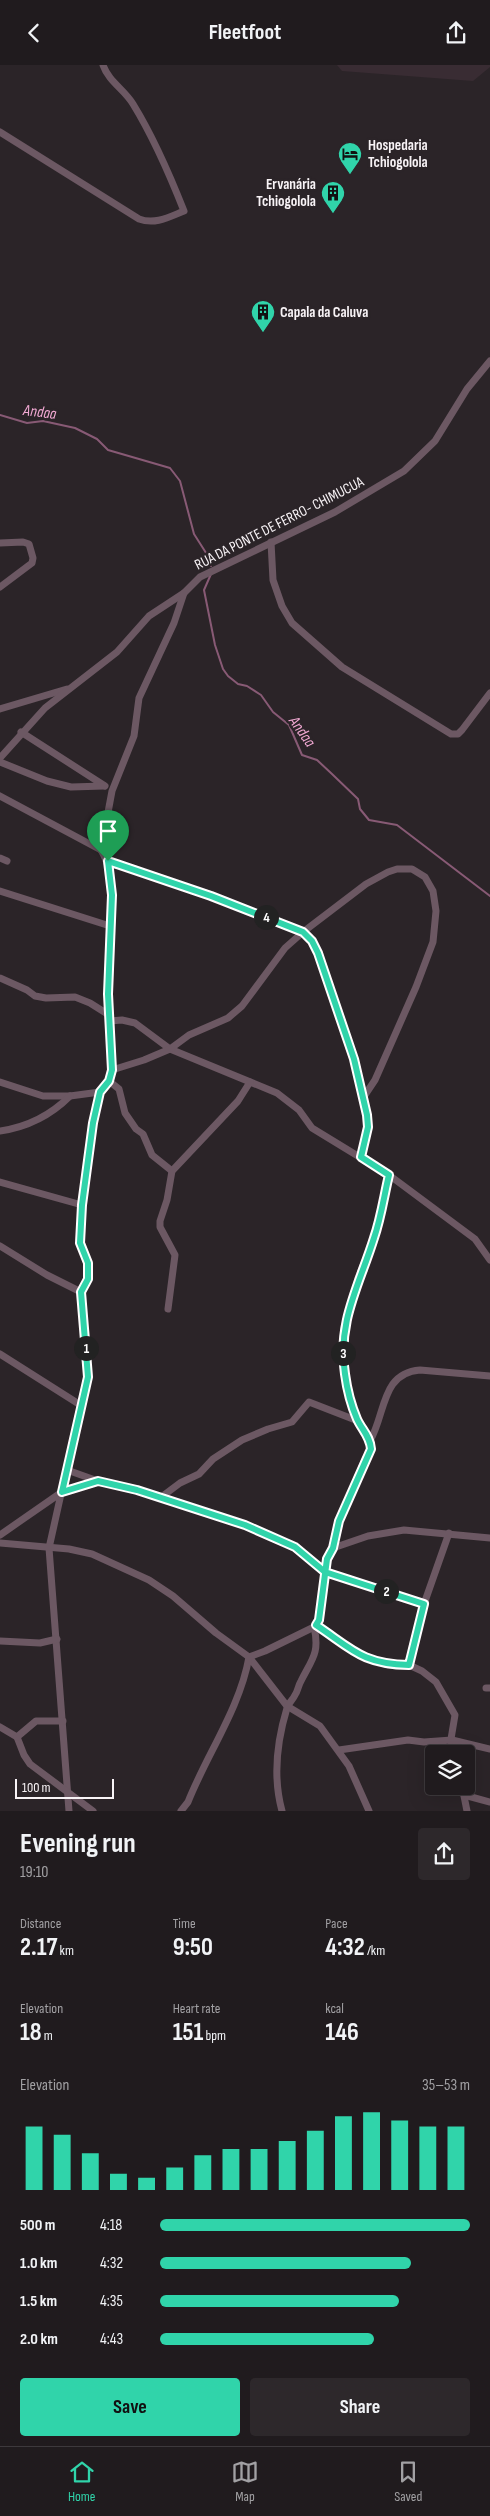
<!DOCTYPE html>
<meta charset="utf-8">
<style>
body{margin:0;font-family:"Sofia Sans Condensed",sans-serif;background:#2d282b;color:#f1f3f6;height:100vh;display:flex;flex-direction:column;font-size:19px;white-space:nowrap}
*{box-sizing:border-box;margin:0}
p{font-size:16px;color:#a2a1a4}
.icon{flex:none;width:28px;height:28px;fill:none;stroke:currentColor;stroke-width:2;stroke-linecap:round;stroke-linejoin:round}
.map{position:relative;height:1746px;overflow:hidden}
.panel{display:flex;flex-direction:column;background:#201b1e;flex:1}
.panel>*{flex:none}
.controls{position:absolute;left:425px;top:1680px;display:grid;gap:10px}
.controls a{display:grid;place-items:center;width:50px;height:50px;border-radius:5px;background:#201b1e;box-shadow:0 5px 20px #0002,0 0 0 1px #3d393c;font-size:25px}
.scale{position:absolute;left:15px;bottom:12px;width:99px;box-sizing:border-box;padding-left:5px;border:2px solid #f8f3f6;border-top:0;font-size:14px;line-height:18px;white-space:nowrap;color:#f8f3f6;-webkit-text-stroke:4px #2b2428;paint-order:stroke}
.pin{position:absolute;display:grid;place-items:center;width:42px;height:42px;color:#fff;margin:-51px -21px;border-radius:50% 50% 50% 0;rotate:-45deg;box-shadow:0 0 5px #0007}
.pin .icon{rotate:45deg}
.km{position:absolute;width:25px;height:25px;margin:-12px;border-radius:50%;background:#222;color:#fff;font-size:14px;line-height:25px;text-align:center}
.round{display:grid;place-items:center;flex:none;width:52px;height:52px;border-radius:5px;background:#2d282b}
.headline{display:flex;align-items:center;justify-content:space-between;height:85px;padding:0 20px}
h1{font-size:28px;font-weight:700;line-height:38px}
.stats{display:grid;grid-template-columns:repeat(3,1fr);gap:8px;height:85px;padding:5px 20px}
.stats div{display:grid;align-content:center}
.stats b{font-size:25px;font-weight:700}
.stats small{font-size:14px;font-weight:400}
.stats p{font-size:14px}
.chart{height:140px;padding:10px 20px}
.chart p{display:flex;justify-content:space-between}
.chart svg{width:100%;height:90px;margin-top:5px;stroke:#30d4aa;stroke-width:6}
.cta{display:flex;gap:10px;margin-top:auto;padding:10px 20px}
.cta a{flex:1;height:58px;border-radius:5px;background:#30d4aa;color:#111;font-size:20px;font-weight:700;line-height:58px;text-align:center}
.cta a+a{background:#2d282b;color:#f1f3f6}
ul{padding:0 20px;list-style:none;font-size:16px}
li{display:grid;grid-template-columns:80px 60px 1fr;align-items:center;height:38px}
li i{height:12px;border-radius:6px;background:#30d4aa}
header{display:flex;justify-content:space-between;align-items:center;height:65px;padding:0 20px;background:#201b1e;font-size:22px;font-weight:700}
.dock{display:flex;justify-content:space-around;align-items:center;height:70px;border-top:1px solid #3d393c;background:#201b1e;font-size:14px;color:#a2a1a4}
.dock a{display:grid;justify-items:center;gap:2px}
.dock .selected{color:#30d4aa}
.map>svg:first-child{display:block}
.built{fill:#392c33}
.lines{fill:none;stroke-linecap:round;stroke-linejoin:round}
.stream{stroke:#885a75;stroke-width:2}
.minor{stroke:#6c5863;stroke-width:7}
.route-casing{stroke:#fff;stroke-width:10}
.route{stroke:#30d4aa;stroke-width:6}
.labels{text-anchor:middle;stroke-width:5;stroke-linejoin:round;paint-order:stroke}
.poi-label{font-size:15px;font-weight:bold;fill:#f8f3f6;stroke:#2b2428;text-anchor:start}
.street-label{font-size:15px;fill:#f8f3f6;stroke:#2b2428}
.water-label{font-size:16px;font-style:italic;fill:#f2a9d3;stroke:#2b2428}
</style>
<header><svg class="icon" aria-label="back" viewBox="0 0 24 24"><path d="M15 5l-7 7 7 7"/></svg>Fleetfoot<svg class="icon" aria-label="share" viewBox="0 0 24 24"><path d="M12 15V3M7 8l5-5 5 5M5 13v7h14v-7"/></svg></header>
<div class="map">
<svg width="490" height="1746" viewBox="0 0 490 1746">
<rect width="100%" height="100%" fill="#2b2428"/>
<polygon class="built" points="337,0 490,0 490,2 473,16 342,6"/>
<g class="lines">
<g class="stream">
<polyline points="0,350 27,358 43,356 75,363 97,374 108,385 170,403 180,416 194,469 208,491 211,501"/>
<polyline points="211,509 204,525 215,580 223,604 228,611 238,619 247,621 261,630 273,647 289,660 302,690 317,695 332,709 358,734 360,744 369,755 397,760 490,831"/>
</g>
<g class="minor">
<path d="M0,67L139,154C155,160 169,152 184,146C169,108 154,73 133,39C124,24 109,17 103,0"/>
<polyline points="271,477 273,515 282,541 292,558 342,602 451,669 458,669 462,665 490,628"/>
<polyline points="0,478 23,477 29,479 33,493 32,498 0,522"/>
<polyline points="0,644 67,624"/>
<polyline points="21,667 105,721"/>
<polyline points="0,693 45,643 117,587 149,551 184,528 200,512 335,447 404,406 435,376 467,324 490,296"/>
<polyline points="0,697 47,716 71,722 104,721"/>
<path d="M0,731L101,785C122,818 107,889 108,929C108,954 112,980 112,1005L109,1016L100,1027L93,1058L82,1140L80,1178L88,1198V1214L81,1227L87,1312L49,1483L69,1746"/>
<polyline points="101,785 112,726 134,671 139,633 174,558 184,528"/>
<polyline points="0,793 7,796"/>
<polyline points="108,796 211,831 303,867 312,876 319,888 354,994 367,1050 368,1062 361,1092"/>
<polyline points="0,826 110,861"/>
<polyline points="0,913 27,925 35,931 46,933 75,932 90,938 109,950"/>
<polyline points="110,956 122,955 135,958 170,984 277,1028 299,1045 312,1063 389,1110 475,1174 490,1195"/>
<polyline points="112,1005 144,995 170,984 189,970 228,953 242,941 285,883 303,867 366,819 388,807 397,804 412,804 425,812 433,826 436,846 433,877 416,922 375,1015 363,1033"/>
<polyline points="109,1016 119,1024 125,1048 136,1064 143,1069 152,1090 172,1106"/>
<polyline points="0,1017 43,1031 70,1031 100,1027"/>
<path d="M0,1066C28,1062 50,1051 70,1031"/>
<polyline points="0,1117 82,1140"/>
<polyline points="0,1181 47,1210 81,1227"/>
<polyline points="168,1244 175,1190 160,1162 160,1156 167,1135 172,1106 238,1036 250,1017"/>
<polyline points="0,1289 82,1341"/>
<path d="M370,1376C386,1348 381,1308 420,1305L490,1311"/>
<polyline points="67,1405 98,1416"/>
<polyline points="160,1433 180,1418 199,1409 213,1394 242,1375 268,1364 292,1357 309,1337 358,1356"/>
<polyline points="0,1470 62,1427 98,1416 137,1425 245,1460 295,1482 325,1507 424,1539"/>
<polyline points="0,1478 69,1484 92,1489 149,1515 173,1531 216,1568 249,1592 287,1641 320,1661 349,1701 369,1746"/>
<polyline points="333,1483 368,1471 404,1465 490,1473"/>
<polyline points="316,1560 361,1591 388,1600 409,1600 422,1606 436,1617 455,1650 451,1674 453,1689"/>
<polyline points="0,1576 40,1578 57,1574"/>
<polyline points="409,1600 424,1539 449,1468"/>
<polyline points="486,1623 490,1623"/>
<polyline points="0,1662 17,1672 24,1690 30,1699 93,1746"/>
<polyline points="17,1672 36,1656 63,1656"/>
<polyline points="339,1685 408,1675 424,1677 452,1675 490,1684"/>
<polyline points="462,1721 467,1746"/>
<polyline points="464,1730 490,1737"/>
<path d="M181,1746L188,1737C207,1689 240,1643 249,1592L265,1586L314,1562L319,1555L327,1494L333,1483L339,1456L365,1394L371,1384L370,1376L358,1356L352,1341L345,1310L343,1275L358,1213L375,1171L389,1110"/>
<path d="M282,1746C273,1713 277,1676 287,1643C288,1638 293,1635 295,1630C298,1626 298,1621 301,1616C312,1594 320,1588 314,1562"/>
</g>
</g>
<g class="lines">
<g class="route-casing">
<path id="route" d="M108,796L112,830L108,929L112,1005L109,1016L100,1027L93,1058L82,1140L80,1178L88,1198V1214L81,1227L88,1312L62,1427L98,1416L137,1425L245,1460L295,1482L325,1507L424,1539L409,1600C362,1599 352,1584 316,1560L319,1555L327,1494L333,1483L339,1456L371,1384C370,1371 362,1365 357,1354C351,1340 347,1324 345,1309C337,1257 359,1221 374,1173C381,1153 384,1131 389,1110L361,1092L368,1062L367,1050L354,994L318,888L312,876L303,867L211,831L108,796"/>
</g>
<use href="#route" class="route"/>
</g>
<defs>
<g id="hotel-pin" transform="scale(1.25)"><path d="M0 17L-7.5 6A9.5 9.5 0 1 1 7.5 6Z" fill="#30d4aa" stroke="#2b2428"/><path d="M-6-4.5h1.5V1H6V5H4.5V3h-9V5H-6ZM-4 0a1.8 1.8 0 1 1 3.6 0ZM.5 0V-2.5h3Q6-2.5 6 0Z" fill="#111"/></g>
<g id="building-pin" transform="scale(1.25)"><path d="M0 17L-7.5 6A9.5 9.5 0 1 1 7.5 6Z" fill="#30d4aa" stroke="#2b2428"/><path d="M-4-6H4V6H1V3H-1V6H-4ZM-2.5-4.3h1.7v1.8h-1.7ZM.8-4.3h1.7v1.8H.8ZM-2.5-1h1.7V.8h-1.7ZM.8-1h1.7V.8H.8Z" fill="#111"/></g>
</defs>
<g fill-rule="evenodd">
<use href="#hotel-pin" x="350" y="89"/>
<use href="#building-pin" x="333" y="128"/>
<use href="#building-pin" x="263" y="247"/>
</g>
<g class="labels">
<g class="poi-label">
<text x="368" y="85">Hospedaria<tspan x="368" dy="17">Tchiogolola</tspan></text>
<text x="316" y="124" text-anchor="end">Ervanária<tspan x="316" dy="17">Tchiogolola</tspan></text>
<text x="280" y="252">Capala da Caluva</text>
</g>
<g class="street-label">
<text transform="translate(279 458) rotate(-27)" y="5">RUA DA PONTE DE FERRO- CHIMUCUA</text>
</g>
<g class="water-label">
<text transform="translate(40 346) rotate(7)" y="6">Andaa</text>
<text transform="translate(303 666) rotate(55)" y="6">Andaa</text>
</g>
</g>
</svg>
<div class="controls">
<a><svg class="icon" aria-label="layers" viewBox="0 0 24 24"><path d="M12 4l9 5-9 5-9-5zM3 14l9 5 9-5"/></svg></a>
</div>
<div class="scale">100 m</div>
<div class="pin" style="left:108px;top:796px;background:#1e9e55"><svg class="icon" aria-label="arrive" viewBox="0 0 24 24"><path d="M6 21V4h12l-3 4 3 4H6"/></svg></div>
<b class="km" style="left:86px;top:1283px">1</b>
<b class="km" style="left:386px;top:1526px">2</b>
<b class="km" style="left:343px;top:1288px">3</b>
<b class="km" style="left:266px;top:852px">4</b>
</div>
<section class="panel">
<div class="headline"><div><h1>Evening run</h1><p>19:10</p></div><a class="round"><svg class="icon" aria-label="share" viewBox="0 0 24 24"><path d="M12 15V3M7 8l5-5 5 5M5 13v7h14v-7"/></svg></a></div>
<div class="stats">
<div><p>Distance</p><b>2.17<small> km</small></b></div>
<div><p>Time</p><b>9:50</b></div>
<div><p>Pace</p><b>4:32<small> /km</small></b></div>
</div>
<div class="stats">
<div><p>Elevation</p><b>18<small> m</small></b></div>
<div><p>Heart rate</p><b>151<small> bpm</small></b></div>
<div><p>kcal</p><b>146</b></div>
</div>
<div class="chart"><p><span>Elevation</span>35–53 m</p>
<svg viewBox="0 0 160 44" preserveAspectRatio="none"><path d="M5 44V13M15 44V17M25 44V26M35 44V36M45 44V38M55 44V33M65 44V27M75 44V24M85 44V24M95 44V20M105 44V15M115 44V8M125 44V6M135 44V10M145 44V13M155 44V13"/></svg>
</div>
<ul>
<li><b>500 m</b>4:18<i style="width:100%"></i></li>
<li><b>1.0 km</b>4:32<i style="width:81%"></i></li>
<li><b>1.5 km</b>4:35<i style="width:77%"></i></li>
<li><b>2.0 km</b>4:43<i style="width:69%"></i></li>
</ul>
<div class="cta"><a>Save</a><a>Share</a></div>
</section>
<nav class="dock">
<a class="selected"><svg class="icon" aria-label="home" viewBox="0 0 24 24"><path d="M3 11l9-7 9 7M6 9v11h12V9"/></svg>Home</a>
<a><svg class="icon" aria-label="map" viewBox="0 0 24 24"><path d="M3 6l6-2 6 2 6-2v14l-6 2-6-2-6 2zM9 4v14M15 6v14"/></svg>Map</a>
<a><svg class="icon" aria-label="saved" viewBox="0 0 24 24"><path d="M7 4h10v16l-5-4-5 4z"/></svg>Saved</a>
</nav>
